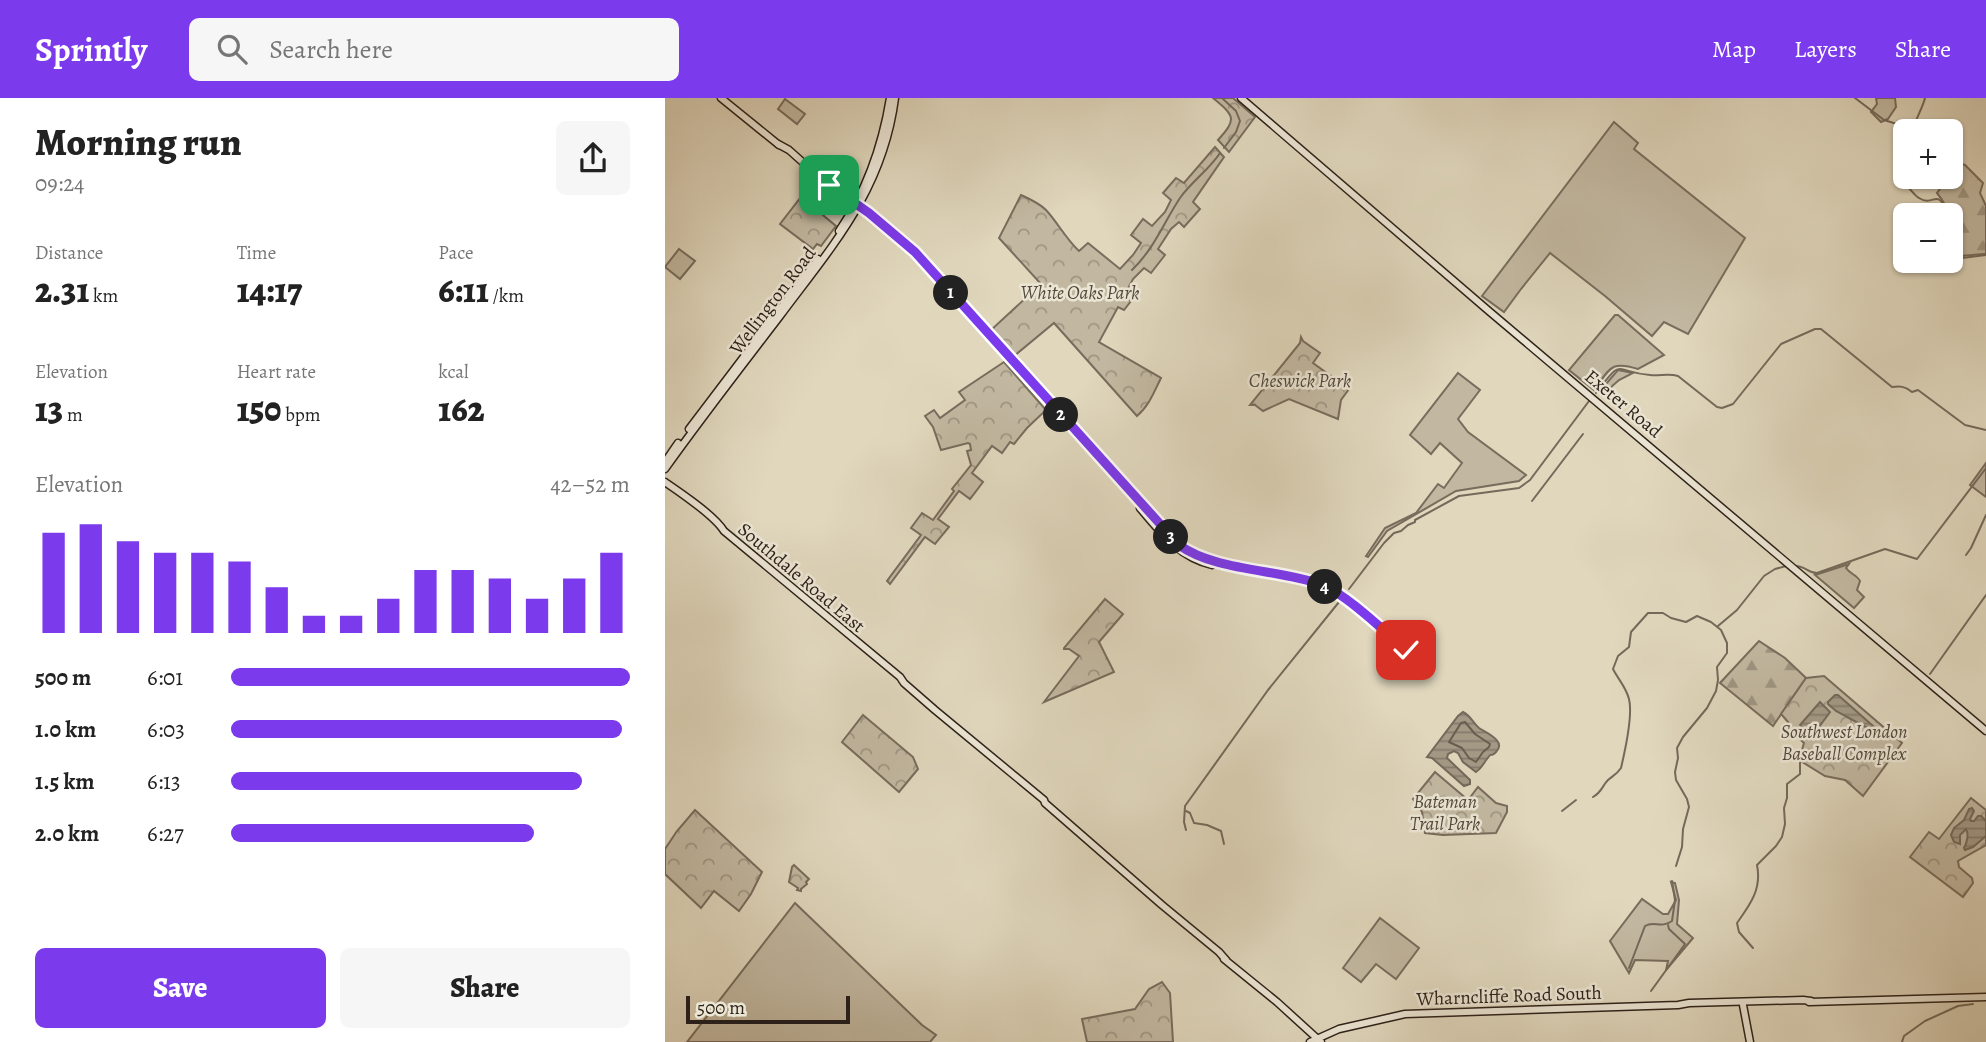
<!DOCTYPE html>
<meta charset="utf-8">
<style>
body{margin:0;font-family:Alegreya,serif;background:#f6f6f6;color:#222;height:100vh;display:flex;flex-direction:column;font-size:26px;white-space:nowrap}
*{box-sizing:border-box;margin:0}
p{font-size:23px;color:#767676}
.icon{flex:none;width:38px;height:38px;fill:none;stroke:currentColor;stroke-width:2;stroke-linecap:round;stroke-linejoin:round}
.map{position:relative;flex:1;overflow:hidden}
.side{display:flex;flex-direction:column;background:#fff;width:665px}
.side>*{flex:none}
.fabs{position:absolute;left:1228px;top:21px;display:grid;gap:14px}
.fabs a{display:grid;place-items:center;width:70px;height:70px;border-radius:10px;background:#fff;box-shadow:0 2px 5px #0004;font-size:35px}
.scale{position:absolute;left:21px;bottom:18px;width:164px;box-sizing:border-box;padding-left:7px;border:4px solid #2d2119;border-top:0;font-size:19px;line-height:24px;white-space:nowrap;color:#2d2119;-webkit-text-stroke:5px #ebe5d4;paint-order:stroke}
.pin{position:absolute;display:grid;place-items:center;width:60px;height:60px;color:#fff;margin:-30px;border-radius:14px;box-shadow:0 4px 10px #0006}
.km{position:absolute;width:35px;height:35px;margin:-18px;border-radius:50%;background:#222;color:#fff;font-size:19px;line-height:35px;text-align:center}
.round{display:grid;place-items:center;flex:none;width:74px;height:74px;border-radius:10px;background:#f6f6f6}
.overview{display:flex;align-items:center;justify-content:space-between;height:119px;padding:0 35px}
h1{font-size:38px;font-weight:800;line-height:52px}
.figures{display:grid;grid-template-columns:repeat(3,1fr);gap:10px;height:119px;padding:7px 35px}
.figures div{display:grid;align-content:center}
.figures b{font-size:35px;font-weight:800}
.figures small{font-size:19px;font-weight:400}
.figures p{font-size:19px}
.chart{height:196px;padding:14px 35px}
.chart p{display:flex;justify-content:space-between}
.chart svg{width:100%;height:126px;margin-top:7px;stroke:#7c3aed;stroke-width:6}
.button{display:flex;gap:14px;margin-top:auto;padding:14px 35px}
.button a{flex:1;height:80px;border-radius:10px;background:#7c3aed;color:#fff;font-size:28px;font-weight:800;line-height:80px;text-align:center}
.button a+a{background:#f6f6f6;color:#222}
ul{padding:0 35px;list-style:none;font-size:23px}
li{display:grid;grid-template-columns:112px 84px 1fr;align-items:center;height:52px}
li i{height:18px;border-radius:9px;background:#7c3aed}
header{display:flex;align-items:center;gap:42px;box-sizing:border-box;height:98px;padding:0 35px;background:#7c3aed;color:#fff}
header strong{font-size:33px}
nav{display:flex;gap:38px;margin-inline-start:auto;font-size:24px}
.search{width:490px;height:63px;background:#f6f6f6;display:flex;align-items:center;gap:18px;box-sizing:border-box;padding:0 24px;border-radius:10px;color:#767676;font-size:26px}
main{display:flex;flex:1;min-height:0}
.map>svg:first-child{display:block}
.grass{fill:#c2b8a1;stroke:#786c5d;stroke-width:2}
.forest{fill:url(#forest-firs);stroke:#786c5d;stroke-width:2}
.park{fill:url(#park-crowns);stroke:#786c5d;stroke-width:2}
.water{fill:url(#water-rules);stroke:#74695a;stroke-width:2}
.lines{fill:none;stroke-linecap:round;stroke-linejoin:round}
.shore{stroke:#685d4f;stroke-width:2}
.stream{stroke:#74695a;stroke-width:2}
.secondary-casing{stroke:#2d2119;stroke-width:9}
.secondary{stroke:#ebe5d4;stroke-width:6}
.route-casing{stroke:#fff;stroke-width:14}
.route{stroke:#7c3aed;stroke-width:9}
.labels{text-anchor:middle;stroke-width:5;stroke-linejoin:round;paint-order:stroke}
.park-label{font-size:19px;font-style:italic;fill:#52473b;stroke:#ebe5d4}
.street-label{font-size:19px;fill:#2d2119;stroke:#ebe5d4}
</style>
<header>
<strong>Sprintly</strong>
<div class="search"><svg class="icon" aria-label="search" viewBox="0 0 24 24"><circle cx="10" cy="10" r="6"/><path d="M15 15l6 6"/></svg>Search here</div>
<nav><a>Map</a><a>Layers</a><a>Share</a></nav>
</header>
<main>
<section class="side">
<div class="overview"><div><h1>Morning run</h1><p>09:24</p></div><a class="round"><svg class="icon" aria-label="share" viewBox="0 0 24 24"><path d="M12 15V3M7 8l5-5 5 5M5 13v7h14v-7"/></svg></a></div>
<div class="figures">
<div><p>Distance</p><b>2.31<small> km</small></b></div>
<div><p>Time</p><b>14:17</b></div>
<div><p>Pace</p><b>6:11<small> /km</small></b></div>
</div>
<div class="figures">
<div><p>Elevation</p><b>13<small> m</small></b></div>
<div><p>Heart rate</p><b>150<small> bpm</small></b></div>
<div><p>kcal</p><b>162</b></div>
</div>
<div class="chart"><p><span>Elevation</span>42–52 m</p>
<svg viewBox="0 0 160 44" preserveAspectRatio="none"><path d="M5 44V9M15 44V6M25 44V12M35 44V16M45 44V16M55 44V19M65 44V28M75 44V38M85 44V38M95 44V32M105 44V22M115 44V22M125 44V25M135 44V32M145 44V25M155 44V16"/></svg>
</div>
<ul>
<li><b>500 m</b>6:01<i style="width:100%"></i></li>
<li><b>1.0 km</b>6:03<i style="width:98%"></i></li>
<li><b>1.5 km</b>6:13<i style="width:88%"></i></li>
<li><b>2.0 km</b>6:27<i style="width:76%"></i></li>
</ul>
<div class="button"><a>Save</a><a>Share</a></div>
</section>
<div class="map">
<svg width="1321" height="944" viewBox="0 0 1321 944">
<defs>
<pattern id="forest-firs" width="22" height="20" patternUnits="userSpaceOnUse" patternTransform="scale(1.75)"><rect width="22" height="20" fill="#c2b8a1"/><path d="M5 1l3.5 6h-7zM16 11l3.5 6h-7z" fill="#9e9582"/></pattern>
<pattern id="park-crowns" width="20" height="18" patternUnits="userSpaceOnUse" patternTransform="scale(1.75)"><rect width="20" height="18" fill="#c2b8a1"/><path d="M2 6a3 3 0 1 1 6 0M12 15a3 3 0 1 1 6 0" fill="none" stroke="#9e9582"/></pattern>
<pattern id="water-rules" width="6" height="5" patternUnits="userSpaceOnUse" patternTransform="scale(1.75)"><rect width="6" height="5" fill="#a39985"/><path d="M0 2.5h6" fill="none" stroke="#857c6c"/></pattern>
</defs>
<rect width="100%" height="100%" fill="#e0d7bd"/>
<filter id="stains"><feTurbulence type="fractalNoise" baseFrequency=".00286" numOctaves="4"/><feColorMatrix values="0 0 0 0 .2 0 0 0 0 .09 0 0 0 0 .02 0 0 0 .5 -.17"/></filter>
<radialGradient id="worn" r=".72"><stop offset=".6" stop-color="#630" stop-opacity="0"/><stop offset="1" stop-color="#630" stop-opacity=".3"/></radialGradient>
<g class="grass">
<polygon points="120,1 140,16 132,26 113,11"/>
<polygon points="949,24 973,45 969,51 1080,140 1023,236 999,224 987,238 940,198 885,155 856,191 839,214 817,198"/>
<polygon points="14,151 30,163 15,181 0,169"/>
<path d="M950,217H953L999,257L973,271C945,262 945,271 929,292L904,272Z"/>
<polygon points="953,272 968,275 954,282 937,297 934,294"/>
<polygon points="793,275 815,292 793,321 803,334 861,377 854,383 791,393 722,433 703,459 701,458 720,430 751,415 773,386 779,390 797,365 775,345 766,356 745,337"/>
<polygon points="1321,365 1321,399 1305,387"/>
<path d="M1184,466L1181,470C1185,476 1192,477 1195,483L1192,492L1199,499L1189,510L1150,477Z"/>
<polygon points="1006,784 1010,785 1014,802 1012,826 1028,840 1001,872 1003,863 970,862 964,875 945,843 977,801 998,816 1003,816 1011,802"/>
<polygon points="130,805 257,927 271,937 265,944 22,944"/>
<polygon points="715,820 754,850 731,881 711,866 696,884 678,870"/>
</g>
<g class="forest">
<polygon points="1211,0 1230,0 1231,9 1223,21 1216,24 1206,14 1212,6"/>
<path d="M1293,65L1300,67L1318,85L1315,95L1321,108V156H1319L1295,158L1286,154C1286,127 1289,116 1272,95L1284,79H1286V75Z"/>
<polygon points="1094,543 1120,560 1141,580 1108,628 1055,585"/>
</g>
<g class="park">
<path d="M548,0H568L590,19L564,54L553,42C572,21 570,18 548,0Z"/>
<path d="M550,49L559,59L528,104L535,111L519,129L514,124L506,131L493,151L500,157L486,175L479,170L468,181L459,198L466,203L459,212L453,209L434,244L496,280C489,294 484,308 472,318L389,225L349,258L326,232L376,186L334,140L356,97C365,101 374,105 381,112C393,125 401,141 414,153L423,145L455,171L468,157L476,145L466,137L478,121L487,128L500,114L506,102L498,95L511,80L519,85Z"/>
<polygon points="136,99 171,128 156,148 152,146 148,151 115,126"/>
<polygon points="636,239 638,243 655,255 648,265 684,291 676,302 673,321 624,301 598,313 590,307 585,307 635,245"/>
<polygon points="339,264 381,312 362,330 349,346 345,344 337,355 327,348 307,375 318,384 305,401 294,393 273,421 284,429 270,446 260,439 225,486 222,483 256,437 246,430 257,415 268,422 289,393 287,391 306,367 302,353 306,352 305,346 303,345 276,352 268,329 260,318 269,312 275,320 300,302 294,294"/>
<polygon points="440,501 458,516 434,544 449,574 379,604 414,558 404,551 399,551 399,550"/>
<polygon points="1159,578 1237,645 1198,698 1180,682 1160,678 1134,662 1139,645 1123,630 1123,624 1116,616 1141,580"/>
<polygon points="198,617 248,659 253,671 234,694 177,644"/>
<polygon points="770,674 803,702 813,689 831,705 842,708 842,714 831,735 778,737 760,735 757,714 748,701"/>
<polygon points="1306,700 1321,712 1321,747 1293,763 1294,769 1307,780 1308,785 1298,799 1245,759 1264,734 1274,741"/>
<polygon points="30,712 97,774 86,796 74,813 49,793 36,810 0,776 0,751 12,733"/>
<polygon points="129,767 144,781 141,784 142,786 136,791 136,793 132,792 133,790 124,784 127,769"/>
<polygon points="497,884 505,895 508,944 422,944 417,921 470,911 484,891"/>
</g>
<g class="water">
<polygon points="1170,597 1173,597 1216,635 1215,637 1171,613 1163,606 1163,604"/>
<polygon points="1155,604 1165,614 1148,637 1145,637 1135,627"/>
<path d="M798,614C806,618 808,625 814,630C821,635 842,643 831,654C824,661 828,652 822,661C818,666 817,670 811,674L798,664L793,655L789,653L783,656L782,660L805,682V686L799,688L767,660L762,659L793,618Z"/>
<path d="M1307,710L1309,713L1305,721L1306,723H1309L1313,718H1316L1321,723V738L1308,749L1300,752L1299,750C1302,745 1304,736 1301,731L1295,737V746L1289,744L1286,737L1289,730L1299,722L1304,711Z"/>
</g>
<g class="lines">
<polygon class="shore" points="800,624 810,636 825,646 824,649 818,654 811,664 804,660 797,650 784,644 796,625"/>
<g class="stream">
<polyline points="557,0 571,13 575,23 571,34 559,50"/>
<polyline points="1190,0 1219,22 1248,31"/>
<path d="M1248,33C1250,21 1257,12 1260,0"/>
<path d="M1241,79L1242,88C1246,92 1250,98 1254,100C1270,110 1271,87 1284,117"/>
<polyline points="1286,120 1286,125"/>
<polyline points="1286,155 1297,160 1321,157"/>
<path d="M467,172C489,151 499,124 515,100C526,84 544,72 555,55"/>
<path d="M931,295C959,258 948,274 985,277C995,278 1004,275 1013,278L1052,309L1057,310L1068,306L1116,246L1150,231H1156L1227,289C1235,288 1240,288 1247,294L1253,292L1300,327L1321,332"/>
<polyline points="867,403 918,336"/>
<polyline points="1301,457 1306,450 1321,417"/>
<path d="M1130,468C1141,468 1143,475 1152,475L1220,451L1252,461L1321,370"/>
<polyline points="684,491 719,445 729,435 736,433 743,427 750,424 750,422 794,398 854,390 865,382 924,303"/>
<polyline points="1053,528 1072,512 1099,478 1110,471 1121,468"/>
<polyline points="1265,576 1321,497"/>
<path d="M928,699C937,694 937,688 943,682C949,677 952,676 956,670C960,653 968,617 964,601C961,589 953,581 948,571L953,558L964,549L966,534L983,515H998L1006,520L1021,524L1032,518L1046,524L1056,532L1062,545V555L1052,569L1053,582L1051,593L1042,610L1018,639L1012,650L1013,660L1010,674L1011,682L1022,701L1024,709L1018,731L1017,749L1011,768"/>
<polyline points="521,713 525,715 529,725 542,727 556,733 559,746"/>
<polyline points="897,713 911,702"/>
<polyline points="521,732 519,724 520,708 603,592 674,504"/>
<path d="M1088,850L1074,834L1072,825C1085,807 1097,791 1092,767L1111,748L1117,739L1120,726L1119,710L1122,700V686L1135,676V664"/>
<path d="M964,870L980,828C989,822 996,831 1007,823L1010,802L1007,783"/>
<polyline points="986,893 1020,846 1004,831 1003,827"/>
<polyline points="1237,944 1239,938 1260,923 1293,908 1308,906"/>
</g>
<g class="secondary-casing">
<g id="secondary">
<polyline points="56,0 114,47"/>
<polyline points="576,0 825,214 1321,633"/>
<polyline points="113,46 124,52 170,93"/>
<path d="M169,91L173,92L210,120L250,154L514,447C550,474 612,471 655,487C683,496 722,537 746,556"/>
<path d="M174,133C202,92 217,49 225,0"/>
<polyline points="24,331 153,161"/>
<polyline points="0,364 13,345"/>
<path d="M0,371C37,319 76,269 115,218C168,147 218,92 230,0"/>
<path d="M0,384C16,395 49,417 59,433L235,579L239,585L270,612L379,702L380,705L497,807L554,854L561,862"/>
<path d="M475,410C496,435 514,459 547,467"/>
<polyline points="559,861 612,904 656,944"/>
<polyline points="1144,904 1321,899"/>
<polyline points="1078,907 1085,944"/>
<polyline points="645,944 674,931 740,916 1013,907 1024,905 1138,902 1146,903"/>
</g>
</g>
<use href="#secondary" class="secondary"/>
</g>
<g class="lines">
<g class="route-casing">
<path id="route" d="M164,87L204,115L250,154L514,447C550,473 611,471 655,486C680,495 719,533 741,552"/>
</g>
<use href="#route" class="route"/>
</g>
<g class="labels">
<g class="park-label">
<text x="415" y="201">White Oaks Park</text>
<text x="635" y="289">Cheswick Park</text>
<text x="1179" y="640">Southwest London<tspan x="1179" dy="22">Baseball Complex</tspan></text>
<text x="780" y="710">Bateman<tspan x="780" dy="22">Trail Park</tspan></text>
</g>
<g class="street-label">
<text transform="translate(107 202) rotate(-53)" y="7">Wellington Road</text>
<text transform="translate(959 305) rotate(40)" y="7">Exeter Road</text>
<text transform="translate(137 479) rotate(40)" y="7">Southdale Road East</text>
<text transform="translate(844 897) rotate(-2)" y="7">Wharncliffe Road South</text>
</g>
</g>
<rect width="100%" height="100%" filter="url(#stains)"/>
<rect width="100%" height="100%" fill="url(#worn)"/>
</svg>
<div class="fabs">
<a>+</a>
<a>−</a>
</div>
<div class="scale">500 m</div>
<div class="pin" style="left:164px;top:87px;background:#1e9e55"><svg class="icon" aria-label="arrive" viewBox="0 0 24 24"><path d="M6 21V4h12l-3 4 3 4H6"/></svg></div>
<div class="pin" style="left:741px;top:552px;background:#d93025"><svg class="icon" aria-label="check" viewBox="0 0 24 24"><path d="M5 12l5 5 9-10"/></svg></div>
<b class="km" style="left:286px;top:195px">1</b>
<b class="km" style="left:396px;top:317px">2</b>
<b class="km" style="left:506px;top:439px">3</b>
<b class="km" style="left:660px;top:489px">4</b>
</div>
</main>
